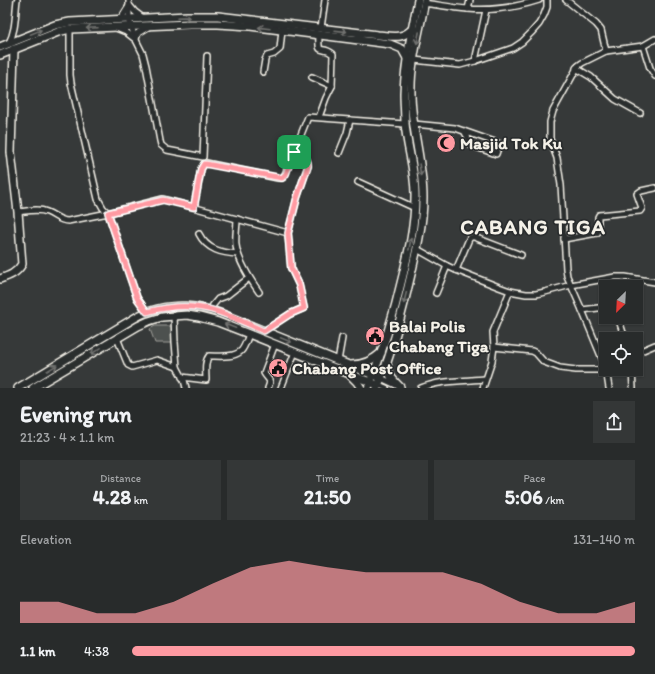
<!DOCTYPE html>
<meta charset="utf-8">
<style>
body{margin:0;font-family:Itim,sans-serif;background:#343737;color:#f1f3f6;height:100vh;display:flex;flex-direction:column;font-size:15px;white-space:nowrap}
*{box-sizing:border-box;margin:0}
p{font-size:13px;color:#a5a7a9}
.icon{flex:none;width:22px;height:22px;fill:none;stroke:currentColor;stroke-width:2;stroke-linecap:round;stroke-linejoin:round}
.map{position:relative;height:388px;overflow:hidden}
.details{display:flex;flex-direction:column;background:#282b2b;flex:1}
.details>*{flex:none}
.needle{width:26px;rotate:204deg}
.fabs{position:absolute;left:599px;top:280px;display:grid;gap:8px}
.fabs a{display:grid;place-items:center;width:44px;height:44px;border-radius:0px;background:#282b2b;box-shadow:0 1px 3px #0004,0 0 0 1px #444747;font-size:20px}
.pin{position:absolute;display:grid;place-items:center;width:34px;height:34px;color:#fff;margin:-17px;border-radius:8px;box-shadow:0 2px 6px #0006}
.round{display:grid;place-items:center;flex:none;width:42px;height:42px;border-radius:0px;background:#343737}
.head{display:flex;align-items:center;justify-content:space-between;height:68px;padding:0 20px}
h1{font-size:22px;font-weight:700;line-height:30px}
.metrics{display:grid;grid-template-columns:repeat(3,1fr);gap:6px;height:68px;padding:4px 20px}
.metrics div{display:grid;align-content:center;border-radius:0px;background:#343737;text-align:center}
.metrics b{font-size:20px;font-weight:700}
.metrics small{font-size:11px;font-weight:400}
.metrics p{font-size:11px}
.chart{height:112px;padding:8px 20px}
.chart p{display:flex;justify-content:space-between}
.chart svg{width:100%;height:72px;margin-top:4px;fill:#ff9aa2;opacity:.7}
ul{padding:0 20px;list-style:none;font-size:13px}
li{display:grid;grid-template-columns:64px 48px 1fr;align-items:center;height:30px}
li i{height:10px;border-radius:5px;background:#ff9aa2}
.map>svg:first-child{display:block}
.green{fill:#4e514f;stroke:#a1a19c}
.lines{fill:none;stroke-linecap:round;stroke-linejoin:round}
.street-casing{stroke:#f4f1e8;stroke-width:8}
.secondary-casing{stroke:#f4f1e8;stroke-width:10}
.street{stroke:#2a2d2e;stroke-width:5}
.secondary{stroke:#2a2d2e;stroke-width:7}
.oneway{stroke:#71726f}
.route-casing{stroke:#fff;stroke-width:8}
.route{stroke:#ff9aa2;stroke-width:5}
.labels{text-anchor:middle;stroke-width:3.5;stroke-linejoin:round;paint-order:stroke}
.poi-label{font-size:17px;font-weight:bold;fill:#f4f1e8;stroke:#2a2d2e;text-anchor:start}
.district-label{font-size:21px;font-weight:bold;letter-spacing:1px;fill:#f4f1e8;stroke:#2a2d2e}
</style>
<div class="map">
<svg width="655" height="388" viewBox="0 0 655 388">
<rect width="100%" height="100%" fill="#363939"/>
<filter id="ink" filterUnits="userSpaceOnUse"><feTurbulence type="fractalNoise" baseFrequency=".025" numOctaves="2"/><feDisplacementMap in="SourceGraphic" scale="8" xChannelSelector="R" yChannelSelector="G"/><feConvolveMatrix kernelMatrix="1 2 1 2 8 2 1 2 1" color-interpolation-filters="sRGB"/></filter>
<g filter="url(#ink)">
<polygon class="green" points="155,326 173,326 173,343 155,343 150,329"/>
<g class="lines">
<g class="street-casing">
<g id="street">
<polyline points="129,0 129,19 131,26 136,40 143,54 146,66 160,141 161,145 167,150 203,157 207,56"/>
<polyline points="566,0 596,24 601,30 606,51"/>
<path d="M424,3C439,5 453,8 468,9C491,11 517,7 539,0"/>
<polyline points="130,6 135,12 143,18"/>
<polyline points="468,9 470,0"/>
<polyline points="118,20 122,17 129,6"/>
<polyline points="116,28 126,32 135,39"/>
<polyline points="321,28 325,0"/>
<polyline points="70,29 70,75 71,83 98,199 103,208 108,213 137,298 147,312"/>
<path d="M319,35C318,58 321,44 333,54L332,86L326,98L319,117"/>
<polyline points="136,39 138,33 148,27"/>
<path d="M9,43C16,30 15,15 17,0"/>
<polyline points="643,46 650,68 655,76"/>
<polyline points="414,60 460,65 475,61 513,48 522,42 531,33 539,24 544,15 547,7 547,0"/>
<polyline points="475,61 486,10"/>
<polyline points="576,68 591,77 615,99 640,113"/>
<polyline points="263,72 265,60 267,56 274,54 280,49 282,30"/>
<polyline points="312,77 332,86"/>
<polyline points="414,124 455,128 498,143 499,145 496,154 470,145 467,136 464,131"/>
<polyline points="339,153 347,133 350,120"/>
<polyline points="358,182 415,208"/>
<polyline points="194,207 201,169 204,164 206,163 278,178 282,178 284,177 308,117 405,124"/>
<path d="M18,212C28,211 38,208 47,212C55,215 59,221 68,221L108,213L163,199L288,233"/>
<path d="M237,219C237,228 235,236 236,245C238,261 250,279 259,292"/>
<path d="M199,234C207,250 222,253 238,254"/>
<polyline points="564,239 597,233 598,232 598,217 599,215 640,211 642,208 637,194 641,191 655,188"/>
<polyline points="417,249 447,266 456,270 499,287 510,291 526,294 536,294 545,292 571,285 615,277 625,277 655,282"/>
<polyline points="456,270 469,239 471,237 474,237 521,255"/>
<polyline points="436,293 447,266"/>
<polyline points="606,307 582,310 567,276 566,269 561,185 557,158 550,139 550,122 553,111 578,66 582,63 606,51 643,46 655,39"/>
<polyline points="211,310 213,305 218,299 226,296 249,278"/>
<polyline points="582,310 606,368"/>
<polyline points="174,316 175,342 177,367 184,380 186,388"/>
<polyline points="618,317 625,339"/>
<path d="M264,331L290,314L304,308L299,285L291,268L288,233L297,198L308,166C307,156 304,155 294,152"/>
<polyline points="117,338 128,365 132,367 157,360 177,367"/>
<polyline points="494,347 532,351 536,353 544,362 560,368 576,370 606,370"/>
<polyline points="636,353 655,345"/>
<polyline points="338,361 342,338"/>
<polyline points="606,369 609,388"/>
<polyline points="632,369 633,388"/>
<path d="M182,377L206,380C206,372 204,362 209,356C219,356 233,358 241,351C245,347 247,339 249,334"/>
<polyline points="381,378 396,385"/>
<polyline points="379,385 386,388"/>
<path d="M268,388C272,379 268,380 264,373L275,344"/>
<polyline points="281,388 295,352"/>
<path d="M421,388C440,380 464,381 485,379"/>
<polyline points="483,388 492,361 494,347 493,332 510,291"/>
</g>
</g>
<g class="secondary-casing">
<g id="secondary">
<path d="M0,47L55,25L70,22L187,16H218L378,35C392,36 403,40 413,28"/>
<polyline points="0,55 58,32 70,29 190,24 218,24 250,26 390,44 402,49 407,58"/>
<path d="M0,279C9,276 17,273 22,264L18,212L11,152L14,49"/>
<path d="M387,363C388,375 392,379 400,387"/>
<path d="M351,365C363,365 372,361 381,353"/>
<polyline points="351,376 357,382 361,388"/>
<path d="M18,388L133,319C138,316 143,313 148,312C172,303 199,305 222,314L381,378"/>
<polyline points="33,388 138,326 149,321 162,317 187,315 199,317 218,322 249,334 375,384"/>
<path d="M368,388C383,351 394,314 403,275C409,250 415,225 415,198C416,173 407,148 405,123C405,113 404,103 404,93C405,62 412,30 418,0"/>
<path d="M377,388C391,356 400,321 408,287C415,257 423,228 423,198C423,162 411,128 411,93C410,62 420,30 425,0"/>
</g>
</g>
<use href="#street" class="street"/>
<use href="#secondary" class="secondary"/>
</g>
<defs><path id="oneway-shaft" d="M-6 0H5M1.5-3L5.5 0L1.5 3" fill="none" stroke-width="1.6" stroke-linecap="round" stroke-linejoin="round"/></defs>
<g class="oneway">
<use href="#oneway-shaft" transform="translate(184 17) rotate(-2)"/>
<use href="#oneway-shaft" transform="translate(92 28) rotate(177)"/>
<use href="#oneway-shaft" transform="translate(264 28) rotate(-173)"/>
<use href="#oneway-shaft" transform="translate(341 31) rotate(7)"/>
<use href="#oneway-shaft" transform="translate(36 32) rotate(-22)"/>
<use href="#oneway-shaft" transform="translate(418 38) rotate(101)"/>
<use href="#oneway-shaft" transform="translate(420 170) rotate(82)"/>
<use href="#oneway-shaft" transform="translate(410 244) rotate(-79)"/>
<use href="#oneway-shaft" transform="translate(405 298) rotate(104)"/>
<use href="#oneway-shaft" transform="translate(230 326) rotate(-159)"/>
<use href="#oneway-shaft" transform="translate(286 340) rotate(22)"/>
<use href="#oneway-shaft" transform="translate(96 351) rotate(149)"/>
<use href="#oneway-shaft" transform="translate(52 368) rotate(-31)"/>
</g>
</g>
<g class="lines" filter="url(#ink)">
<g class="route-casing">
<path id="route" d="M294,152C303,155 308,156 308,166L297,198L288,233L291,268L299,285L304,308L290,314L264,331C247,324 230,315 212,310C190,304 168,306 147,312L137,298L108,213L163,200L194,207L201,169L204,164H206L282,178L286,174Z"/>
</g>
<use href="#route" class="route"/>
</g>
<defs>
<g id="mosque-disc" transform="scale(1)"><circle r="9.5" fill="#ff9aa2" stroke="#2a2d2e"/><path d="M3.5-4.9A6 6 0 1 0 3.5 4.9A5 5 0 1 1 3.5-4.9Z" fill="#111"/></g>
<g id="civic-disc" transform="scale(1)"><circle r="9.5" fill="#ff9aa2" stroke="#2a2d2e"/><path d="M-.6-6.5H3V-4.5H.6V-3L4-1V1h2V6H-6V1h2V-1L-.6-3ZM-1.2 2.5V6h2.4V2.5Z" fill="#111"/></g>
</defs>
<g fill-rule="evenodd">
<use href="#mosque-disc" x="446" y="143"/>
<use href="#civic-disc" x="375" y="336"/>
<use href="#civic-disc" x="278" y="368"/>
</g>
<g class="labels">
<g class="poi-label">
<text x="460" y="149">Masjid Tok Ku</text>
<text x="389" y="332">Balai Polis<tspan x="389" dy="20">Chabang Tiga</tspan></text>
<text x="292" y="374">Chabang Post Office</text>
</g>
<g class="district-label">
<text x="533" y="234">CABANG TIGA</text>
</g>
</g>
</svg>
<div class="fabs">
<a><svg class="needle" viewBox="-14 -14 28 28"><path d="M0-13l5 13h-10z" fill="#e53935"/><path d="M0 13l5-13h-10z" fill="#a5a7a9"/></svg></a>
<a><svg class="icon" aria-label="locate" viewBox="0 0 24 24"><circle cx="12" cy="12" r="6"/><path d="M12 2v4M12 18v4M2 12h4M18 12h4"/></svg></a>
</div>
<div class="pin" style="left:294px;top:152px;background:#1e9e55"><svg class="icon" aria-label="arrive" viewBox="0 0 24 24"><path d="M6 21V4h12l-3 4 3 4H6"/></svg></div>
</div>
<section class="details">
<div class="head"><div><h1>Evening run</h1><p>21:23 · 4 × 1.1 km</p></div><a class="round"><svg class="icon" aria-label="share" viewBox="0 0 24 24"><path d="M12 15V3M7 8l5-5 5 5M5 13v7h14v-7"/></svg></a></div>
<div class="metrics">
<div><p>Distance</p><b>4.28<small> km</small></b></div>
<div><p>Time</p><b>21:50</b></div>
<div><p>Pace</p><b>5:06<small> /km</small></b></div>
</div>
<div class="chart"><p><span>Elevation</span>131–140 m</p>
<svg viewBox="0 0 160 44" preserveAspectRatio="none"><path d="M0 44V31L10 31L20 38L30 38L40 31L50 20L60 10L70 6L80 10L90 13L100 13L110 13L120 20L130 31L140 38L150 38L160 31V44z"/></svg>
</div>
<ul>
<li><b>1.1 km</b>4:38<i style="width:100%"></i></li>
</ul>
</section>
